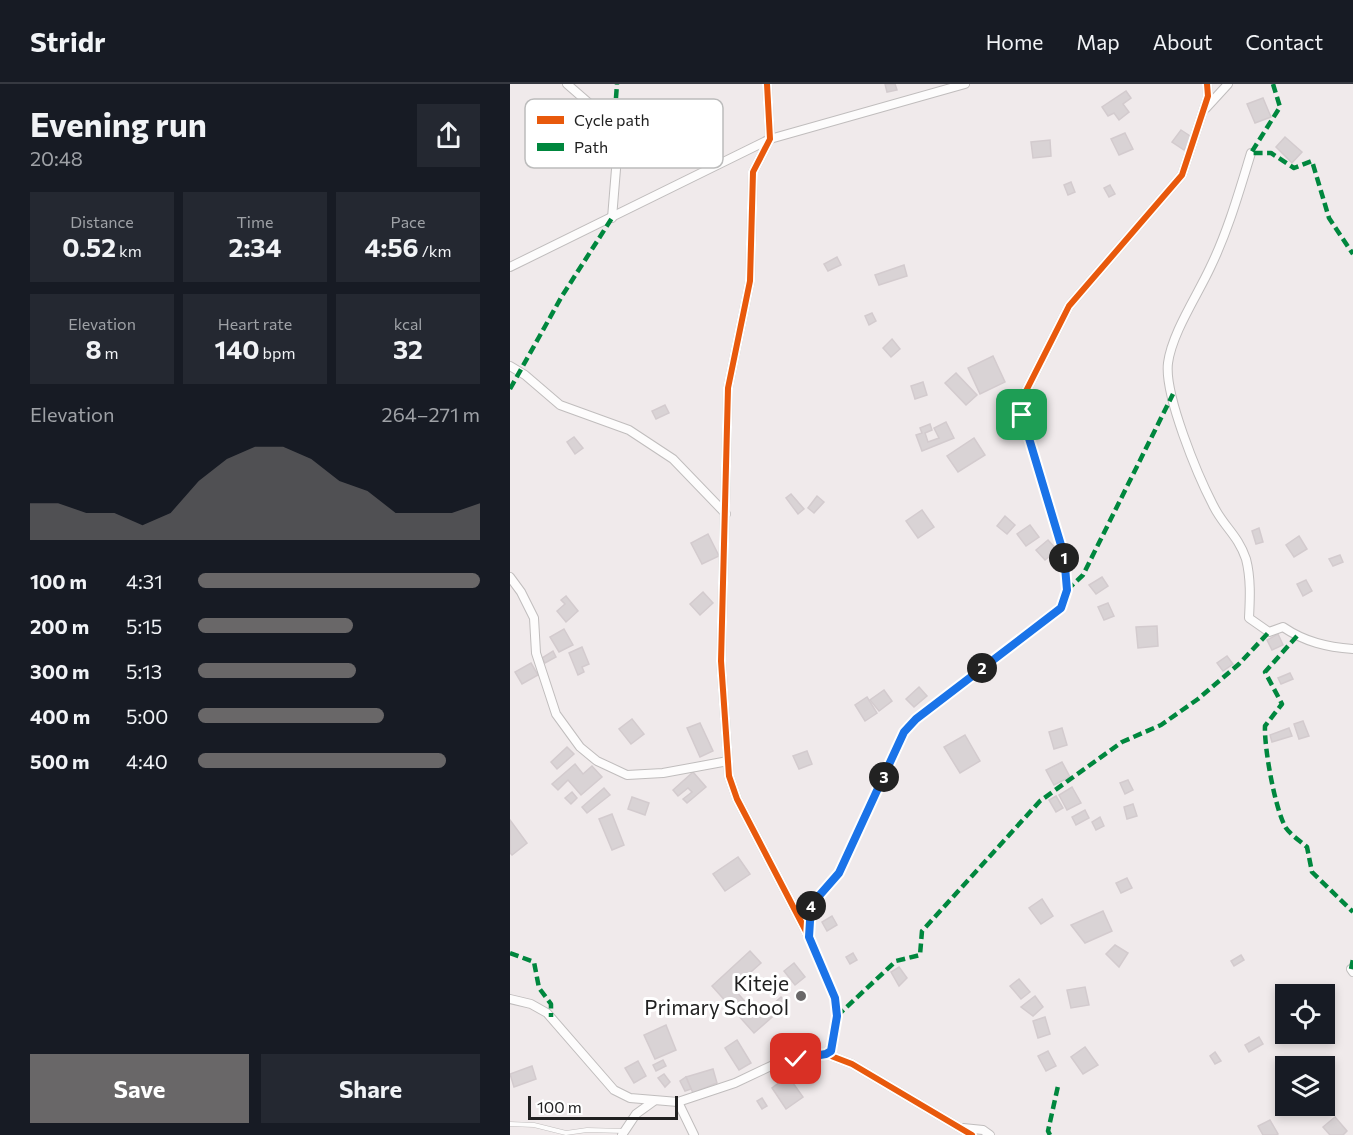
<!DOCTYPE html>
<meta charset="utf-8">
<style>
body{margin:0;font-family:Commissioner,sans-serif;background:#242831;color:#f1f3f6;height:100vh;display:flex;flex-direction:column;font-size:22px;white-space:nowrap}
*{box-sizing:border-box;margin:0}
p{font-size:20px;color:#9ea1a6}
.icon{flex:none;width:33px;height:33px;fill:none;stroke:currentColor;stroke-width:2;stroke-linecap:round;stroke-linejoin:round}
.map{position:relative;flex:1;overflow:hidden}
.panel{display:flex;flex-direction:column;background:#171b24;width:510px}
.panel>*{flex:none}
.tools{position:absolute;left:765px;top:900px;display:grid;gap:12px}
.tools a{display:grid;place-items:center;width:60px;height:60px;border-radius:0px;background:#171b24;box-shadow:0 3px 9px #0003;font-size:30px}
.scale{position:absolute;left:18px;bottom:15px;width:150px;box-sizing:border-box;padding-left:6px;border:3px solid #212121;border-top:0;font-size:16px;line-height:21px;white-space:nowrap;color:#212121;-webkit-text-stroke:4px #fff;paint-order:stroke}
.pin{position:absolute;display:grid;place-items:center;width:51px;height:51px;color:#fff;margin:-26px;border-radius:12px;box-shadow:0 3px 9px #0006}
.km{position:absolute;width:30px;height:30px;margin:-15px;border-radius:50%;background:#222;color:#fff;font-size:16px;line-height:30px;text-align:center}
.round{display:grid;place-items:center;flex:none;width:63px;height:63px;border-radius:0px;background:#242831}
.head{display:flex;align-items:center;justify-content:space-between;height:102px;padding:0 30px}
h1{font-size:33px;font-weight:700;line-height:45px}
.metrics{display:grid;grid-template-columns:repeat(3,1fr);gap:9px;height:102px;padding:6px 30px}
.metrics div{display:grid;align-content:center;border-radius:0px;background:#242831;text-align:center}
.metrics b{font-size:26px;font-weight:700}
.metrics small{font-size:16px;font-weight:400}
.metrics p{font-size:16px}
.chart{height:168px;padding:12px 30px}
.chart p{display:flex;justify-content:space-between}
.chart svg{width:100%;height:108px;margin-top:6px;fill:#696768;opacity:.7}
.primary-button{display:flex;gap:12px;margin-top:auto;padding:12px 30px}
.primary-button a{flex:1;height:69px;border-radius:0px;background:#696768;color:#fff;font-size:24px;font-weight:700;line-height:69px;text-align:center}
.primary-button a+a{background:#242831;color:#f1f3f6}
ul{padding:0 30px;list-style:none;font-size:20px}
li{display:grid;grid-template-columns:96px 72px 1fr;align-items:center;height:45px}
li i{height:15px;border-radius:8px;background:#696768}
header{display:flex;align-items:center;gap:36px;box-sizing:border-box;height:84px;padding:0 30px;background:#171b24;border-bottom:2px solid #363941}
header strong{font-size:28px}
nav{display:flex;gap:33px;margin-inline-start:auto;font-size:21px}
main{display:flex;flex:1;min-height:0}
.map>svg:first-child{display:block}
.building{fill:#d9d3d5;stroke:#d3cbce;stroke-width:1.5}
.lines{fill:none;stroke-linecap:round;stroke-linejoin:round}
.lane-casing{stroke:#c0bdbd;stroke-width:5}
.street-casing{stroke:#c0bdbd;stroke-width:10}
.lane{stroke:#fdfcfc;stroke-width:4}
.street{stroke:#fdfcfc;stroke-width:8}
.quiet{stroke:#00873e;stroke-width:4.5;stroke-dasharray:9 4.5;stroke-linecap:butt}
.cycleway-casing{stroke:#fff;stroke-width:10}
.cycleway{stroke:#e8590c;stroke-width:6}
.route-casing{stroke:#fff;stroke-width:12}
.route{stroke:#1a73e8;stroke-width:8}
.poi-dot{fill:#696768;stroke:#fff;stroke-width:2}
.labels{text-anchor:middle;stroke-width:6;stroke-linejoin:round;paint-order:stroke}
.poi-label{font-size:21px;fill:#212121;stroke:#fff;text-anchor:end}
.key{fill:#fff;stroke:#bcbcbc;stroke-width:1.5}
.key-label{font-size:16px;fill:#212121}
</style>
<header>
<strong>Stridr</strong>
<nav><a>Home</a><a>Map</a><a>About</a><a>Contact</a></nav>
</header>
<main>
<section class="panel">
<div class="head"><div><h1>Evening run</h1><p>20:48</p></div><a class="round"><svg class="icon" aria-label="share" viewBox="0 0 24 24"><path d="M12 15V3M7 8l5-5 5 5M5 13v7h14v-7"/></svg></a></div>
<div class="metrics">
<div><p>Distance</p><b>0.52<small> km</small></b></div>
<div><p>Time</p><b>2:34</b></div>
<div><p>Pace</p><b>4:56<small> /km</small></b></div>
</div>
<div class="metrics">
<div><p>Elevation</p><b>8<small> m</small></b></div>
<div><p>Heart rate</p><b>140<small> bpm</small></b></div>
<div><p>kcal</p><b>32</b></div>
</div>
<div class="chart"><p><span>Elevation</span>264–271 m</p>
<svg viewBox="0 0 160 44" preserveAspectRatio="none"><path d="M0 44V29L10 29L20 33L30 33L40 38L50 33L60 20L70 11L80 6L90 6L100 11L110 20L120 24L130 33L140 33L150 33L160 29V44z"/></svg>
</div>
<ul>
<li><b>100 m</b>4:31<i style="width:100%"></i></li>
<li><b>200 m</b>5:15<i style="width:55%"></i></li>
<li><b>300 m</b>5:13<i style="width:56%"></i></li>
<li><b>400 m</b>5:00<i style="width:66%"></i></li>
<li><b>500 m</b>4:40<i style="width:88%"></i></li>
</ul>
<div class="primary-button"><a>Save</a><a>Share</a></div>
</section>
<div class="map">
<svg width="843" height="1051" viewBox="0 0 843 1051">
<rect width="100%" height="100%" fill="#f0eaeb"/>
<g class="building">
<polygon points="375,0 385,0 387,6 377,8"/>
<polygon points="616,7 621,14 613,20 619,28 609,36 604,29 598,32 592,23"/>
<polygon points="753,14 761,33 745,39 737,20"/>
<polygon points="671,46 683,54 674,66 662,58"/>
<polygon points="615,49 623,65 609,71 601,55"/>
<polygon points="775,53 792,68 782,79 766,63"/>
<polygon points="540,56 541,72 523,74 521,58"/>
<polygon points="561,98 565,108 558,111 554,101"/>
<polygon points="600,101 605,110 599,113 594,104"/>
<polygon points="327,173 331,181 318,187 314,180"/>
<polygon points="394,181 397,192 369,201 365,191"/>
<polygon points="362,229 366,237 359,241 355,232"/>
<polygon points="382,255 390,265 381,273 373,264"/>
<polygon points="483,272 495,298 470,310 458,284"/>
<polygon points="446,289 467,311 456,321 435,299"/>
<polygon points="413,298 417,311 405,315 401,302"/>
<polygon points="155,321 159,329 146,335 142,327"/>
<polygon points="436,338 444,354 412,367 406,351 412,349 410,344 420,340 422,346 415,349 418,358 429,354 424,344"/>
<polygon points="64,353 73,364 65,370 57,358"/>
<polygon points="464,354 475,371 448,388 437,372"/>
<polygon points="281,410 294,425 288,430 276,414"/>
<polygon points="307,412 314,418 304,429 298,424"/>
<polygon points="412,426 424,443 408,454 396,437"/>
<polygon points="495,432 505,441 497,450 487,442"/>
<polygon points="520,441 529,453 516,462 507,450"/>
<polygon points="749,444 753,458 746,460 742,447"/>
<polygon points="198,450 209,472 192,480 181,459"/>
<polygon points="789,452 797,465 784,473 776,461"/>
<polygon points="538,456 547,466 535,476 526,466"/>
<polygon points="830,471 833,478 823,482 819,475"/>
<polygon points="592,493 598,502 586,510 579,501"/>
<polygon points="796,496 802,507 793,512 787,500"/>
<polygon points="193,508 203,519 190,531 180,520"/>
<polygon points="56,512 68,527 56,538 47,527 55,520 51,516"/>
<polygon points="598,519 604,532 594,536 588,523"/>
<polygon points="647,542 648,562 628,564 626,543"/>
<polygon points="54,545 63,561 49,568 40,553"/>
<polygon points="768,550 773,561 762,566 757,556"/>
<polygon points="72,563 79,580 72,583 74,588 68,591 59,569"/>
<polygon points="43,567 46,573 35,579 32,574"/>
<polygon points="717,572 723,580 713,587 707,579"/>
<polygon points="21,579 28,591 12,600 5,588"/>
<polygon points="780,589 783,595 771,600 768,594"/>
<polygon points="409,603 417,612 404,623 396,615"/>
<polygon points="374,606 382,617 369,627 360,616"/>
<polygon points="357,613 367,629 355,637 345,621"/>
<polygon points="122,635 134,650 121,660 109,645"/>
<polygon points="793,637 799,652 789,655 784,640"/>
<polygon points="190,639 203,667 190,673 177,644"/>
<polygon points="552,644 557,661 544,665 539,648"/>
<polygon points="779,644 782,652 762,658 760,651"/>
<polygon points="455,651 470,677 450,689 434,663"/>
<polygon points="57,663 64,670 47,685 41,678"/>
<polygon points="297,667 302,680 289,685 283,672"/>
<polygon points="552,678 560,693 544,701 536,686"/>
<polygon points="65,680 73,690 82,682 92,693 71,711 58,696 48,706 42,700"/>
<polygon points="183,688 196,703 177,719 173,715 182,708 178,704 168,712 163,706"/>
<polygon points="618,696 623,706 615,710 610,699"/>
<polygon points="562,703 571,719 557,726 549,711"/>
<polygon points="94,704 100,711 77,729 72,723"/>
<polygon points="62,708 67,714 61,720 55,714"/>
<polygon points="546,712 553,724 546,728 539,716"/>
<polygon points="122,713 139,719 135,731 118,725"/>
<polygon points="623,720 627,732 617,735 614,723"/>
<polygon points="575,726 579,734 566,741 562,733"/>
<polygon points="102,730 114,761 102,766 89,735"/>
<polygon points="590,733 594,742 586,746 582,738"/>
<polygon points="0,736 17,759 2,771 0,769"/>
<polygon points="228,773 240,790 215,807 203,790"/>
<polygon points="617,794 622,804 611,809 606,799"/>
<polygon points="532,815 543,832 531,840 519,824"/>
<polygon points="593,827 602,847 575,859 561,841"/>
<polygon points="322,832 327,841 317,847 312,838"/>
<polygon points="605,861 618,869 609,883 596,870"/>
<polygon points="240,867 251,879 223,904 249,933 271,913 277,920 244,949 202,902"/>
<polygon points="343,869 347,876 340,880 336,873"/>
<polygon points="731,871 734,876 724,882 721,877"/>
<polygon points="284,879 295,893 285,901 274,887"/>
<polygon points="389,883 397,894 389,902 381,888"/>
<polygon points="509,895 520,908 511,915 500,902"/>
<polygon points="575,903 579,921 561,924 557,906"/>
<polygon points="525,912 533,923 523,932 511,923"/>
<polygon points="535,933 540,950 528,954 523,937"/>
<polygon points="156,941 166,966 145,975 134,951"/>
<polygon points="749,953 753,960 739,968 735,961"/>
<polygon points="227,956 241,979 229,986 215,964"/>
<polygon points="575,963 588,981 573,990 561,973"/>
<polygon points="538,967 546,982 536,987 528,972"/>
<polygon points="705,968 711,977 705,980 700,972"/>
<polygon points="153,976 156,982 146,987 143,981"/>
<polygon points="128,977 136,992 124,999 115,984"/>
<polygon points="22,982 26,995 4,1003 0,990"/>
<polygon points="203,985 207,999 183,1009 176,993"/>
<polygon points="154,990 160,998 155,1003 148,994"/>
<polygon points="278,992 293,1013 276,1025 262,1004"/>
<polygon points="176,993 181,1005 175,1007 170,997"/>
<polygon points="252,1014 257,1022 252,1025 247,1017"/>
<polygon points="825,1033 837,1047 833,1051 820,1051 813,1043"/>
<polygon points="760,1036 768,1050 766,1051 753,1051 748,1042"/>
</g>
<g class="lines">
<g class="lane-casing">
<polyline id="lane" points="0,1040 24,1041 56,1049 77,1046 114,1047"/>
</g>
<g class="street-casing">
<g id="street">
<polyline points="57,0 104,41 106,85 102,134"/>
<polyline points="257,0 260,55 243,88 240,197 218,304 211,577 219,692 227,715 299,853 325,914 327,932 323,961 316,970 342,980 462,1051"/>
<polyline points="696,24 718,0"/>
<path d="M741,69C729,108 718,147 700,184C687,212 662,249 658,279C654,311 688,392 703,421C713,442 728,451 736,475C741,494 740,515 739,534L759,548L773,543C795,558 817,563 843,565"/>
<polyline points="0,183 260,55 455,0"/>
<polyline points="0,282 15,291 50,321 119,346 163,375 216,430"/>
<polyline points="0,493 11,508 24,534 26,569 46,630 70,663 87,677 117,691 153,689 218,677"/>
<polyline points="299,852 301,821 329,789 395,648 406,635 551,523 557,506 554,471 512,331 513,313 559,222 672,91 698,12 697,0"/>
<polyline points="841,885 843,888"/>
<polyline points="0,915 21,920 37,929 104,1006 120,1014 168,1018 225,999 263,981 316,970"/>
<polyline points="168,1018 184,1051"/>
<polyline points="453,1044 473,1046 480,1051"/>
<polyline points="112,1051 126,1030 144,1017"/>
</g>
</g>
<use href="#lane" class="lane"/>
<use href="#street" class="street"/>
<g class="quiet">
<polyline points="763,0 770,23 741,69 761,69 784,84 802,77 819,134 843,170"/>
<polyline points="104,41 107,0"/>
<polyline points="0,305 52,212 102,134"/>
<polyline points="557,506 573,491 663,310"/>
<path d="M787,552L755,588L772,620L755,642C754,663 765,726 776,744C781,751 790,757 797,763L802,788L843,828"/>
<polyline points="0,869 24,878 29,904 41,920 41,933"/>
<polyline points="841,885 843,875"/>
<polyline points="327,932 386,877 410,871 412,847 530,717 612,658 651,641 688,615 729,580 759,548"/>
<polyline points="540,1051 538,1047 548,1002"/>
</g>
<g class="cycleway-casing">
<g id="cycleway">
<polyline points="257,0 260,55 243,88 240,197 218,304 211,577 219,692 227,715 299,853 325,914 327,932 323,961 316,970 342,980 462,1051"/>
<polyline points="299,853 301,821 329,789 395,648 406,635 551,523 557,506 554,471 512,331 513,313 559,222 672,91 698,12 697,0"/>
</g>
</g>
<use href="#cycleway" class="cycleway"/>
</g>
<g class="lines">
<g class="route-casing">
<polyline id="route" points="286,975 316,970 321,967 327,932 325,914 299,853 301,821 329,789 394,648 406,635 551,524 557,506 554,471 512,331"/>
</g>
<use href="#route" class="route"/>
</g>
<circle class="poi-dot" cx="291" cy="912" r="6"/>
<g class="labels">
<g class="poi-label">
<text x="279" y="907">Kiteje<tspan x="279" dy="24">Primary School</tspan></text>
</g>
</g>
<rect x="15" y="15" width="198" height="69" rx="9" class="key"/>
<rect x="27" y="32" width="27" height="8" fill="#e8590c"/>
<rect x="27" y="59" width="27" height="8" fill="#00873e"/>
<g class="key-label">
<text x="64" y="42">Cycle path</text>
<text x="64" y="69">Path</text>
</g>
</svg>
<div class="tools">
<a><svg class="icon" aria-label="locate" viewBox="0 0 24 24"><circle cx="12" cy="12" r="6"/><path d="M12 2v4M12 18v4M2 12h4M18 12h4"/></svg></a>
<a><svg class="icon" aria-label="layers" viewBox="0 0 24 24"><path d="M12 4l9 5-9 5-9-5zM3 14l9 5 9-5"/></svg></a>
</div>
<div class="scale">100 m</div>
<div class="pin" style="left:512px;top:331px;background:#1e9e55"><svg class="icon" aria-label="arrive" viewBox="0 0 24 24"><path d="M6 21V4h12l-3 4 3 4H6"/></svg></div>
<div class="pin" style="left:286px;top:975px;background:#d93025"><svg class="icon" aria-label="check" viewBox="0 0 24 24"><path d="M5 12l5 5 9-10"/></svg></div>
<b class="km" style="left:554px;top:474px">1</b>
<b class="km" style="left:472px;top:584px">2</b>
<b class="km" style="left:374px;top:693px">3</b>
<b class="km" style="left:301px;top:822px">4</b>
</div>
</main>
